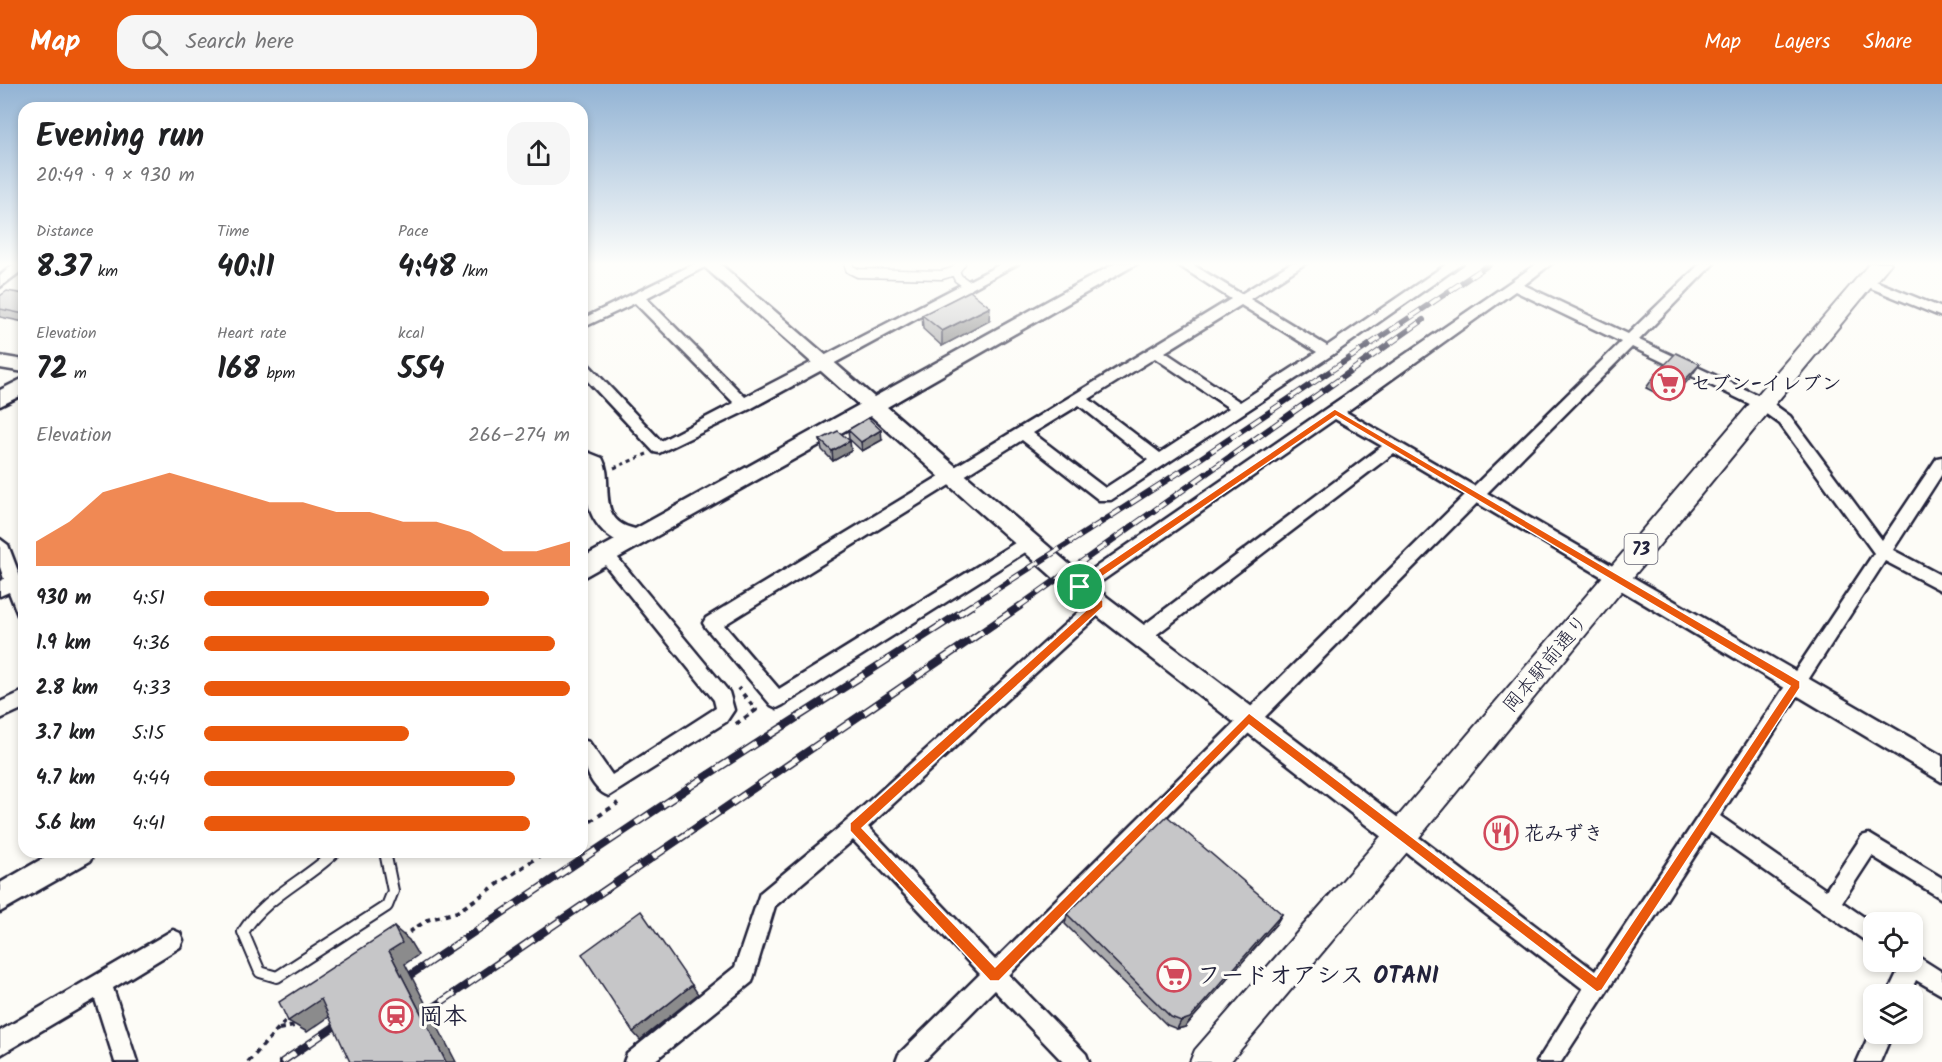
<!DOCTYPE html>
<html lang="en">
<head>
<meta charset="utf-8">
<style>
	:root { --surface:#fff; --page:#f6f6f6; --text:#202124; --muted:#757577; --accent:#ea580c }
	body { margin:0; font-family:Kalam,"Klee One",sans-serif; background:var(--page); color:var(--text); height:100vh; display:flex; flex-direction:column; font-size:22px; white-space:nowrap }
	* { box-sizing:border-box; margin:0 }
	p { font-size:20px; color:var(--muted) }
	.icon { flex:none; width:33px; height:33px; fill:none; stroke:currentColor; stroke-width:2; stroke-linecap:round; stroke-linejoin:round }
	.map { position:relative; flex:1; overflow:hidden }
	.drawer { position:absolute; left:18px; top:18px; width:570px; height:756px; display:flex; flex-direction:column; background:var(--surface); border-radius:18px; box-shadow:0 3px 9px #0003 }
	.drawer>* { flex:none }
	.buttons { position:absolute; left:1863px; top:828px; display:grid; gap:12px }
	.buttons a { display:grid; place-items:center; width:60px; height:60px; border-radius:12px; background:var(--surface); box-shadow:0 3px 9px #0003; font-size:30px }
	.pin { position:absolute; display:grid; place-items:center; width:51px; height:51px; color:#fff; margin:-26px; border:3px solid #fff; border-radius:50%; box-shadow:0 2px 6px #0007 }
	.round { display:grid; place-items:center; flex:none; width:63px; height:63px; border-radius:18px; background:var(--page) }
	.overview { display:flex; align-items:center; justify-content:space-between; height:102px; padding:0 18px }
	h1 { font-size:33px; font-weight:600; line-height:45px }
	.metrics { display:grid; grid-template-columns:repeat(3,1fr); gap:9px; height:102px; padding:6px 18px }
	.metrics div { display:grid; align-content:center }
	.metrics b { font-size:30px; font-weight:600 }
	.metrics small { font-size:16px; font-weight:400 }
	.metrics p { font-size:16px }
	.chart { height:168px; padding:12px 18px }
	.chart p { display:flex; justify-content:space-between }
	.chart svg { width:100%; height:108px; margin-top:6px; fill:var(--accent); opacity:.7 }
	ul { padding:0 18px; list-style:none; font-size:20px }
	li { display:grid; grid-template-columns:96px 72px 1fr; align-items:center; height:45px }
	li i { height:15px; border-radius:8px; background:var(--accent) }
	header { display:flex; align-items:center; gap:36px; box-sizing:border-box; height:84px; padding:0 30px; background:var(--accent); color:#fff }
	header strong { font-size:28px }
	nav { display:flex; gap:33px; margin-inline-start:auto; font-size:21px }
	.search { width:420px; height:54px; background:var(--page); display:flex; align-items:center; gap:15px; box-sizing:border-box; padding:0 21px; border-radius:18px; color:var(--muted); font-size:22px }
	.map>svg:first-child { display:block }
	.lines { fill:none; stroke-linecap:round; stroke-linejoin:round }
	.lane-far1-casing { stroke:#22223b; stroke-width:11 }
	.lane-casing { stroke:#22223b; stroke-width:14 }
	.street-casing { stroke:#22223b; stroke-width:5 }
	.secondary-casing { stroke:#22223b; stroke-width:5 }
	.primary-casing { stroke:#22223b; stroke-width:4 }
	.path-far1 { stroke:#22223b; stroke-width:3; stroke-dasharray:4 4; stroke-linecap:butt }
	.path { stroke:#22223b; stroke-width:4; stroke-dasharray:5 5; stroke-linecap:butt }
	.lane-far1 { stroke:#fdfcf7; stroke-width:8 }
	.lane { stroke:#fdfcf7; stroke-width:10 }
	.street { fill:#fdfcf7; fill-rule:evenodd }
	.secondary { fill:#fdfcf7; fill-rule:evenodd }
	.primary { fill:#fdfcf7; fill-rule:evenodd }
	.rail-far1-casing { stroke:#22223b; stroke-width:6 }
	.rail-casing { stroke:#22223b; stroke-width:8 }
	.rail-far1 { stroke:#fdfcf7; stroke-width:4; stroke-dasharray:12; stroke-linecap:butt }
	.rail { stroke:#fdfcf7; stroke-width:5; stroke-dasharray:16; stroke-linecap:butt }
	.wall { fill:#aaaaac; stroke:#22223b; stroke-width:1.5 }
	.shaded-wall { fill:#8b8b8c; stroke:#22223b; stroke-width:1.5 }
	.building { fill:#c6c6c8; stroke:#22223b; stroke-width:1.5 }
	.route { fill:#ea580c; stroke:#fff; stroke-width:1.5; fill-rule:evenodd }
	.labels { text-anchor:middle; stroke-width:6; stroke-linejoin:round; paint-order:stroke }
	.shield { fill:#fdfcf7; stroke:#646373; stroke-width:1.5 }
	.shield-label { font-size:18px; font-weight:bold; fill:#22223b }
	.poi-label { font-size:20px; font-weight:bold; fill:#22223b; stroke:#fdfcf7; text-anchor:start }
	.street-label { font-size:20px; fill:#22223b; stroke:#fdfcf7 }
	.near-poi-label { font-size:24px; font-weight:bold; fill:#22223b; stroke:#fdfcf7; text-anchor:start }
</style>
</head>
<body>
<header>
<strong>Map</strong>
<div class="search"><svg class="icon" aria-label="search" viewBox="0 0 24 24"><circle cx="10" cy="10" r="6"/><path d="M15 15l6 6"/></svg>Search here</div>
<nav><a>Map</a><a>Layers</a><a>Share</a></nav>
</header>
<div class="map">
<svg width="1942" height="978" viewBox="0 0 1942 978">
	<rect width="100%" height="100%" fill="#fdfcf7"/>
	<filter id="ink" filterUnits="userSpaceOnUse"><feTurbulence type="fractalNoise" baseFrequency=".0167" numOctaves="2"/><feDisplacementMap in="SourceGraphic" scale="12" xChannelSelector="R" yChannelSelector="G"/><feConvolveMatrix kernelMatrix="1 2 1 2 8 2 1 2 1" color-interpolation-filters="sRGB"/></filter>
	<g filter="url(#ink)">
		<g class="lines">
			<!-- lane-far1 casing -->
			<g class="lane-far1-casing">
				<g id="lane-far1">
					<path d="M848 179 850 185 858 189 942 191 955 187 961 179"/>
					<path d="M955 187 958 194 969 202"/>
				</g>
			</g>
			<!-- lane casing -->
			<g class="lane-casing">
				<path id="lane" d="M335 768C305 797 266 812 243 848L260 888 277 893 387 822 393 807 385 768"/>
			</g>
			<!-- street casing -->
			<g class="street-casing">
				<g id="street">
					<path d="M15 179H24V185L0 203V192Z"/>
					<path d="M696 179H712L646 214 745 313 1003 179H1019L750 325 659 369 654 368 582 291V277L587 279 661 357 734 319 635 219 582 244V235Z"/>
					<path d="M1175 179H1190L1241 210 1291 179H1306L1250 215 1327 262 1448 179H1463L1332 271 1111 416H1099L1022 356 724 541 779 605 1023 454H1035L1037 458 1035 462 783 621 777 624 771 621 706 544 703 539 706 534 1231 215ZM1241 221 1317 268 1240 318 1165 268ZM1155 274 1229 324 1160 369 1089 315ZM1079 321 1148 376 1105 404 1033 349Z"/>
					<path d="M1538 179H1552L1524 201 1628 250 1701 179H1714L1639 256 1768 316 1790 332 1882 456 1937 374 1942 373V390L1893 466 1942 492V507L1885 477 1720 732 1826 806 1862 752 1869 750 1942 794V815L1872 772 1842 818 1874 840V863L1710 748 1561 978H1537L1583 905 1394 759 1391 752 1394 745 1401 743 1408 745 1595 887 1874 469 1780 340 1758 324 1632 263 1487 409 1623 488 1625 493 1623 498H1611L1477 419 1009 891 1086 970 1089 978H1063L994 906 923 978H896L899 970 980 890 853 756 775 822 752 898 653 978H624L627 970 735 883 760 809 847 737 1093 515H1105L1107 520 1105 525 868 743 995 876 1465 411 1394 369 1148 557 1142 559 1136 557 1133 552 1136 547 1382 362 1335 335 1086 508H1074L1072 503 1074 498ZM1515 207 1621 258 1474 402 1346 328Z"/>
					<path d="M1866 193 1942 224V233L1861 200 1860 197Z"/>
					<path d="M0 455 8 461 24 503V533L18 531 9 508 0 512V497L4 495 0 483Z"/>
					<path d="M607 466 613 468 729 608 734 626 726 638 609 712C588 704 582 676 582 656L589 658 612 691 716 624 714 616 601 476 599 472 601 468Z"/>
					<path d="M24 607V624L0 635V618Z"/>
					<path d="M173 846 180 849 183 856 180 863 113 904 137 978H115L95 915 0 971V947Z"/>
					<path d="M1912 869 1942 888V911L1916 896 1909 910H1887L1900 883 1898 878H1912Z"/>
					<path d="M1873 942 1874 950H1892L1880 978H1857Z"/>
				</g>
			</g>
			<!-- secondary casing -->
			<g class="secondary-casing">
				<g id="secondary">
					<path d="M700 179H719L874 313 1116 179H1138L887 323 1107 513 1410 743 1414 752 1410 761 1401 765 1392 761 1091 527 871 332 582 494V474L615 456C588 440 585 415 586 387L582 382V366L602 374C615 397 594 436 635 445L859 321Z"/>
					<path d="M0 272 24 276V288L0 284Z"/>
					<path d="M24 294V310L0 322V306Z"/>
					<path d="M1617 484 1942 672V698L1609 499 1606 493 1609 487Z"/>
					<path d="M54 768H94L90 777 0 828V799Z"/>
				</g>
			</g>
			<!-- primary casing -->
			<g class="primary-casing">
				<path id="primary" d="M1870 179H1891L1412 762 1230 978H1190L1195 966 1390 742Z"/>
			</g>
			<!-- path-far1 -->
			<g class="path-far1">
				<path d="M614 384 647 370"/>
				<path d="M582 437 586 462"/>
			</g>
			<!-- path -->
			<g class="path">
				<path d="M736 640 756 626 738 604"/>
				<path d="M582 743 618 719"/>
				<path d="M401 854 427 836 457 828 545 768"/>
				<path d="M279 945 299 941"/>
				<path d="M248 978 288 934"/>
			</g>
			<!-- lane-far1 -->
			<use href="#lane-far1" class="lane-far1"/>
			<!-- lane -->
			<use href="#lane" class="lane"/>
			<!-- street -->
			<use href="#street" class="street"/>
			<!-- secondary -->
			<use href="#secondary" class="secondary"/>
			<!-- primary -->
			<use href="#primary" class="primary"/>
			<!-- rail-far1 casing -->
			<g class="rail-far1-casing">
				<g id="rail-far1">
					<path d="M969 523 1189 382 1491 179"/>
					<path d="M1018 523 1423 236"/>
				</g>
			</g>
			<!-- rail casing -->
			<g class="rail-casing">
				<g id="rail">
					<path d="M397 900 703 694 971 522"/>
					<path d="M415 936 1020 522"/>
					<path d="M282 978 347 934"/>
				</g>
			</g>
			<!-- rail-far1 -->
			<use href="#rail-far1" class="rail-far1"/>
			<!-- rail -->
			<use href="#rail" class="rail"/>
		</g>
		<!-- wall -->
		<g class="wall">
			<path d="M24 210V238L0 233V212Z"/>
			<path d="M922 231 989 237 942 262 923 245Z"/>
			<path d="M1656 290 1690 294 1670 316 1646 304Z"/>
			<path d="M848 346 882 356 862 367 849 355Z"/>
			<path d="M820 356 850 357 851 367 833 377 822 366Z"/>
			<path d="M1067 830H1282L1276 840 1185 943 1177 945 1167 941 1065 840Z"/>
		</g>
		<!-- shaded-wall -->
		<g class="shaded-wall">
			<path d="M990 223 989 237 942 262V247Z"/>
			<path d="M1700 280 1690 294 1670 316 1680 301Z"/>
			<path d="M881 346 882 356 862 367 861 358Z"/>
			<path d="M850 357 851 367 833 377 832 367Z"/>
			<path d="M1282 830 1276 840 1185 943 1177 945 1181 937Z"/>
			<path d="M394 843 409 856 418 871 405 880 456 978H446L389 867Z"/>
			<path d="M692 901 698 910 640 956 633 948Z"/>
			<path d="M321 915 339 926 307 948 288 937Z"/>
		</g>
		<!-- building -->
		<g class="building">
			<path d="M7 207 24 210V230L0 225V212Z"/>
			<path d="M970 207 990 223 942 247 922 231Z"/>
			<path d="M1676 269 1700 280 1680 301 1656 290Z"/>
			<path d="M868 334 881 346 861 358 848 346Z"/>
			<path d="M838 347 850 357 832 367 820 356Z"/>
			<path d="M1167 732 1282 830 1190 934 1181 937 1171 933 1067 830Z"/>
			<path d="M641 827 692 901 633 948 582 870Z"/>
			<path d="M394 843 402 859 389 867 446 978H350L321 915 288 937 279 918Z"/>
		</g>
	</g>
	<!-- sky -->
	<linearGradient id="sky" x2="0" y2="1"><stop stop-color="#92b3d4"/><stop offset="0.57" stop-color="#fefefb"/><stop offset="1" stop-color="#fefefb" stop-opacity="0"/></linearGradient>
	<rect width="1942" height="316" fill="url(#sky)"/>
	<!-- route -->
	<path class="route" d="M1335 325 1800 597V604L1602 906 1597 908 1249 641 999 897H990L850 747V739L1093 520 1077 506V500ZM1336 332 1790 602 1596 893 1249 629 995 883 862 744 1103 523V517L1087 503Z"/>
	<!-- icons -->
	<defs>
		<g id="supermarket-ring" transform="scale(1.725)"><circle r="9.5" fill="#fdfcf7" stroke="#d1495b" stroke-width="1.5"/><path d="M-6-5.5h2.5l.6 2H6L4.5 2H-2.5L-4.4-4H-6ZM-1.5 3.2a1.3 1.3 0 1 0 .1 0ZM3 3.2a1.3 1.3 0 1 0 .1 0Z" fill="#d1495b"/></g>
		<g id="restaurant-ring" transform="scale(1.725)"><circle r="9.5" fill="#fdfcf7" stroke="#d1495b" stroke-width="1.5"/><path d="M-5-6h1v4h1v-4h1v4h1v-4h1v5L-1.5 .5V6h-2V.5L-5-1ZM5-6V6H3V1.5H1.5Q1.5-4 5-6Z" fill="#d1495b"/></g>
		<g id="station-ring" transform="scale(1.725)"><circle r="9.5" fill="#fdfcf7" stroke="#d1495b" stroke-width="1.5"/><path d="M-3-6H3Q5-6 5-4V2Q5 4 3 4L4.5 6H3L1.5 4h-3L-3 6H-4.5L-3 4Q-5 4-5 2V-4Q-5-6-3-6ZM-3.5-4v3h7v-3ZM-3.5 1v1.5H-2V1ZM2 1v1.5H3.5V1Z" fill="#d1495b"/></g>
	</defs>
	<g fill-rule="evenodd">
		<use href="#supermarket-ring" x="1668" y="299"/>
		<use href="#restaurant-ring" x="1501" y="749"/>
		<use href="#supermarket-ring" x="1174" y="891"/>
		<use href="#station-ring" x="396" y="932"/>
	</g>
	<g class="labels">
		<!-- shield labels -->
		<rect class="shield" x="1624.5" y="450" width="33" height="30" rx="4.5"/>
		<g class="shield-label">
			<text x="1641" y="471">73</text>
		</g>
		<!-- poi labels -->
		<g class="poi-label">
			<text x="1691" y="306">セブン-イレブン</text>
			<text x="1524" y="756">花みずき</text>
		</g>
		<!-- street labels -->
		<g class="street-label">
			<text transform="translate(1545 579) rotate(-50)" y="7">岡本駅前通り</text>
		</g>
		<!-- near-poi labels -->
		<g class="near-poi-label">
			<text x="1197" y="899">フードオアシス OTANI</text>
			<text x="419" y="940">岡本</text>
		</g>
	</g>
</svg>
<div class="buttons">
<a><svg class="icon" aria-label="locate" viewBox="0 0 24 24"><circle cx="12" cy="12" r="6"/><path d="M12 2v4M12 18v4M2 12h4M18 12h4"/></svg></a>
<a><svg class="icon" aria-label="layers" viewBox="0 0 24 24"><path d="M12 4l9 5-9 5-9-5zM3 14l9 5 9-5"/></svg></a>
</div>
<div class="pin" style="left:1080px;top:503px;background:#1e9e55"><svg class="icon" aria-label="arrive" viewBox="0 0 24 24"><path d="M6 21V4h12l-3 4 3 4H6"/></svg></div>
<section class="drawer">
<div class="overview"><div><h1>Evening run</h1><p>20:49 · 9 × 930 m</p></div><a class="round"><svg class="icon" aria-label="share" viewBox="0 0 24 24"><path d="M12 15V3M7 8l5-5 5 5M5 13v7h14v-7"/></svg></a></div>
<div class="metrics">
<div><p>Distance</p><b>8.37<small> km</small></b></div>
<div><p>Time</p><b>40:11</b></div>
<div><p>Pace</p><b>4:48<small> /km</small></b></div>
</div>
<div class="metrics">
<div><p>Elevation</p><b>72<small> m</small></b></div>
<div><p>Heart rate</p><b>168<small> bpm</small></b></div>
<div><p>kcal</p><b>554</b></div>
</div>
<div class="chart"><p><span>Elevation</span>266–274 m</p>
<svg viewBox="0 0 160 44" preserveAspectRatio="none"><path d="M0 44V34L10 26L20 14L30 10L40 6L50 10L60 14L70 18L80 18L90 22L100 22L110 26L120 26L130 30L140 38L150 38L160 34V44z"/></svg>
</div>
<ul>
<li><b>930 m</b>4:51<i style="width:78%"></i></li>
<li><b>1.9 km</b>4:36<i style="width:96%"></i></li>
<li><b>2.8 km</b>4:33<i style="width:100%"></i></li>
<li><b>3.7 km</b>5:15<i style="width:56%"></i></li>
<li><b>4.7 km</b>4:44<i style="width:85%"></i></li>
<li><b>5.6 km</b>4:41<i style="width:89%"></i></li>
</ul>
</section>
</div>
</body>
</html>
